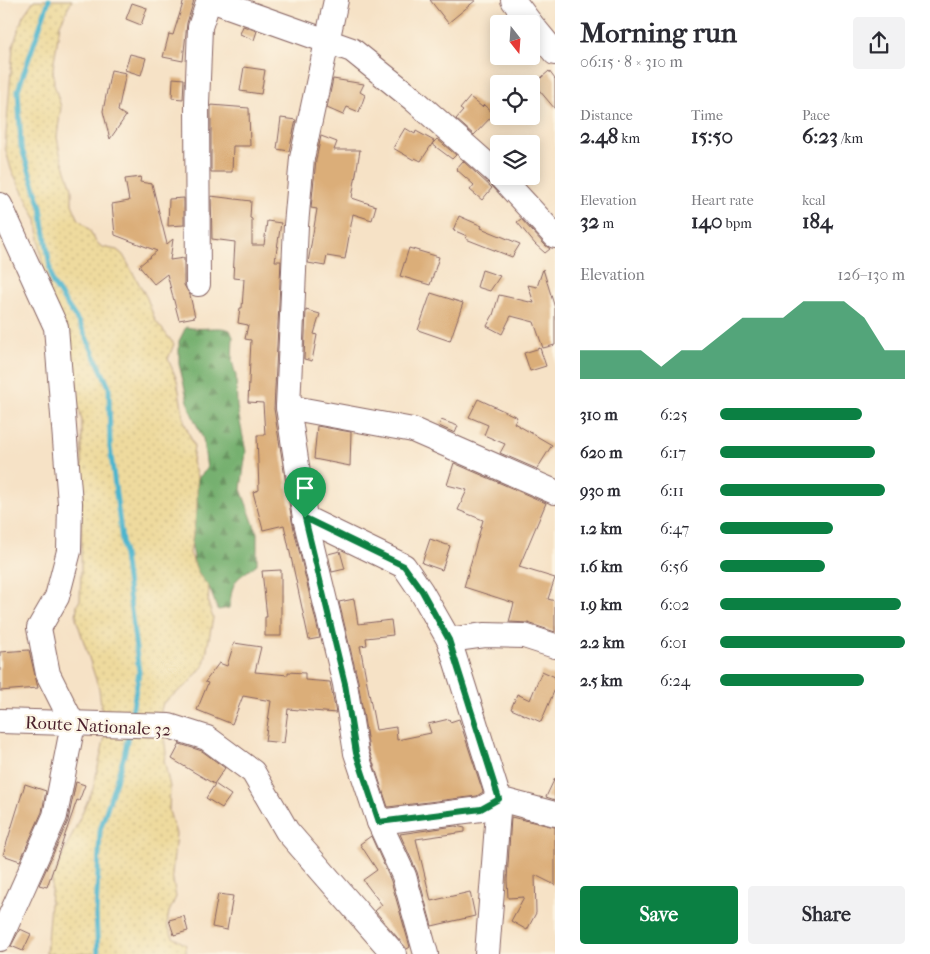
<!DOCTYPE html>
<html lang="en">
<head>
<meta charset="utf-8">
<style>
	:root { --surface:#fff; --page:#f2f2f3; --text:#2b2b33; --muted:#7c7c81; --accent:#0b8043 }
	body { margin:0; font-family:"IM FELL French Canon",serif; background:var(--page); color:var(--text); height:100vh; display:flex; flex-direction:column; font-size:19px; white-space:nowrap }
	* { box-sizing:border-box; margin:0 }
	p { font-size:16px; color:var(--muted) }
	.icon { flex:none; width:28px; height:28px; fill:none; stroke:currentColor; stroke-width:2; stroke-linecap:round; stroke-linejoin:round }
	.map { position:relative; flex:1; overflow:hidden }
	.side { display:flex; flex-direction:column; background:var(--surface); width:375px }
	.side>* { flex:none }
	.needle { width:32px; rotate:163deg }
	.controls { position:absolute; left:490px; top:15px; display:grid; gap:10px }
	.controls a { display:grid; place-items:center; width:50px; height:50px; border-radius:5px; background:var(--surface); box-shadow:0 2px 12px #0003; font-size:25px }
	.pin { position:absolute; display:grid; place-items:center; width:42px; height:42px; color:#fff; margin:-51px -21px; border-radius:50% 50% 50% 0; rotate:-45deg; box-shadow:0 0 5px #0007 }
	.pin .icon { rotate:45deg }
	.round { display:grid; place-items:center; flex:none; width:52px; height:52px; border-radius:5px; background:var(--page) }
	.overview { display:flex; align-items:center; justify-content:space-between; height:85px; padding:0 25px }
	h1 { font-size:28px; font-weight:700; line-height:38px }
	.figures { display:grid; grid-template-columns:repeat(3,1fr); gap:8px; height:85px; padding:5px 25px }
	.figures div { display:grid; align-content:center }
	.figures b { font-size:21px; font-weight:700 }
	.figures small { font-size:14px; font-weight:400 }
	.figures p { font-size:14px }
	.chart { height:140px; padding:10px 25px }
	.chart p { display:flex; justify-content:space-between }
	.chart svg { width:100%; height:90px; margin-top:5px; fill:var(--accent); opacity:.7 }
	.button { display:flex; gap:10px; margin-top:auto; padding:10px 25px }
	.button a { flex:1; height:58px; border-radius:5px; background:var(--accent); color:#fff; font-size:20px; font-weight:700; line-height:58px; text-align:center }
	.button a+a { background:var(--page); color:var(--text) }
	ul { padding:0 25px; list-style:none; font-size:16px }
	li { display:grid; grid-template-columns:80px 60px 1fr; align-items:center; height:38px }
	li i { height:12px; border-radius:6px; background:var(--accent) }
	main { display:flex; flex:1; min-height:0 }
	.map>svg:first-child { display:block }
	.forest { fill:url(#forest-firs); stroke:#60684d }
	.sand { fill:url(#sand-dots); stroke:#9c7c64 }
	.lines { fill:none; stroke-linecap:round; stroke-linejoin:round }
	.stream { stroke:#4eb5cd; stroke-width:5 }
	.building { fill:#dbae79 }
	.minor-casing { stroke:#866361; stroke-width:26 }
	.minor { stroke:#fff; stroke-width:24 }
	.route-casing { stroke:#fff; stroke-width:10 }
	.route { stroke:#0b8043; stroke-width:6 }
	.labels { text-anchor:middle; stroke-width:4.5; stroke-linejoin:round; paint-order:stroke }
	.street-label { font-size:18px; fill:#4a1f2b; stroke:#fcf5e5 }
</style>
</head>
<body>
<main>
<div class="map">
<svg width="555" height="954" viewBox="0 0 555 954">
	<defs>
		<pattern id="forest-firs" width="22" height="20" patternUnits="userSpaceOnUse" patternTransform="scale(1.25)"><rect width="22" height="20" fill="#76b06f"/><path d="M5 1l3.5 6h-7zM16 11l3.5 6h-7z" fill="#638f5b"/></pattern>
		<pattern id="sand-dots" width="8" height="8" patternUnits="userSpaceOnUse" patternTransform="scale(1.25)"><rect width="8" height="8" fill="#eeda9e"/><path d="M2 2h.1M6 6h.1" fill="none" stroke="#cebb88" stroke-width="1.8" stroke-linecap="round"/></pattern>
	</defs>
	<rect width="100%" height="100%" fill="#fcf5e5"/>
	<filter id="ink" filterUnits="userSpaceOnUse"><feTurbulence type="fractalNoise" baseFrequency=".02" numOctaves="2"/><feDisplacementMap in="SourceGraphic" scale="10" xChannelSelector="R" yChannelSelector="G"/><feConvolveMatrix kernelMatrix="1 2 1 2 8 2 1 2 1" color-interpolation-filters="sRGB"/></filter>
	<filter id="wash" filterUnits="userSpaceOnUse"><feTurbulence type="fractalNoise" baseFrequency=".0096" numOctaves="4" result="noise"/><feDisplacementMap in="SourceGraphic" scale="20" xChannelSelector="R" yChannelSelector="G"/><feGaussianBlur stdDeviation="1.12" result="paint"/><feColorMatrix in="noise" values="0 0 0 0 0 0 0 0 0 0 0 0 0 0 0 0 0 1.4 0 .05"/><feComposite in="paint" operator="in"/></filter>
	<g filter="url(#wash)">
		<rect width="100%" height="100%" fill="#f6e2c6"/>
		<!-- forest -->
		<path class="forest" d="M186 327C202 331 219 325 230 330L233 337 232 361 236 376 237 407 246 452 241 489 257 533V564C234 582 234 576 229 608L218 610 209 587 195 572 192 564 194 557 191 542 178 532 196 480 207 469 203 439 190 410 179 364V341Z"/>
		<!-- sand -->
		<path class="sand" d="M34 0H72L60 24 53 68 54 84 61 107 57 137 60 153 72 188V204L78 218 89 229 96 242 102 247 117 250 123 255 147 298 155 320 174 344 168 359 177 380 185 424 194 446 192 462 197 476V508L190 553 199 575 209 587 208 603 213 618 204 665 189 683 163 703 161 710 166 753 164 760 170 787 169 811 176 834 172 874 176 897 169 912 167 924 173 937 186 945V954H46L52 879 93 789 105 736 99 689 76 618 77 605 80 600 81 570 82 421 43 274 37 220 11 169 5 147 13 46 23 16Z"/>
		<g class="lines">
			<!-- stream -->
			<g class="stream">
				<path d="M49 0 18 90 21 146 41 207 52 282 81 326 109 387 110 447 139 672 131 718"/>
				<path d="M98 954 96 914 100 830 124 756 129 731"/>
			</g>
		</g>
		<g id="blocks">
			<!-- building -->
			<g class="building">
				<path d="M184 0H194L187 23 183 61 163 57 169 34 173 35Z"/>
				<path d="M430 0H476L448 23Z"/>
				<path d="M132 3 147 8 141 25 126 19Z"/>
				<path d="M243 26 257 31 254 40 240 34Z"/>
				<path d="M130 54 146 58 141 75 125 70Z"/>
				<path d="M244 67 265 70 261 94 240 91Z"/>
				<path d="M111 70 126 73 118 111 126 116 110 139 103 111Z"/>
				<path d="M549 71 555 79V109L534 84Z"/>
				<path d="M173 78 184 79 183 99 172 98Z"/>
				<path d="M333 79 364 84 360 92 365 95 359 112 347 107 343 115 327 108Z"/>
				<path d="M470 97 482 107 484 105 494 114 474 135 456 119 463 111 460 109Z"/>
				<path d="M211 105 249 108 250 146H233L232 172H211Z"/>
				<path d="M281 118 296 120 289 151 277 149Z"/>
				<path d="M405 128 415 134 416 131 434 141 421 161 415 158 414 160 393 148Z"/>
				<path d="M321 136 337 142 334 150H360L352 198 376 206 372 220 353 214 345 259 327 256 325 266 308 263 317 209 311 208 316 160Z"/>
				<path d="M437 139 456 155 452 159 432 144Z"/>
				<path d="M463 161 492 188 482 200 470 190 474 185 456 169Z"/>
				<path d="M141 177 140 182 152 184 167 244 173 239 170 260 184 258V285L190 295 195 317 179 320 167 274 154 284 139 266 157 251 115 235 112 204 129 201 125 179Z"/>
				<path d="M211 196 251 201 250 218 252 219V245H264L267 221 281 223 275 261H281L274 409 292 521 320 638 309 640 284 525 263 530 253 492 259 490 257 435H265L263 403 248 402 251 340 245 339 248 325 238 323 240 308H242L244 279 233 278 235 242 212 239Z"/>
				<path d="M184 198V225L168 226 169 199Z"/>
				<path d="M459 216 482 226 481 228 520 244 512 257 466 239 467 236 453 230Z"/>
				<path d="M521 219 545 245 550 249 545 253 535 244 517 222Z"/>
				<path d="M409 248 439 257 430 285 400 276Z"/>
				<path d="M543 269 555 308V345L543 348 534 322 511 316 502 334 487 326 493 315 499 295 534 303 528 285 537 287Z"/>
				<path d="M482 270 500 276 490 291 477 287Z"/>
				<path d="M431 293 463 303 450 341 418 330Z"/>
				<path d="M306 310 320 314 314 334 317 335 312 361 304 359Z"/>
				<path d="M540 348 546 366 530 371 524 353Z"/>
				<path d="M478 399 517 417 514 423 552 445 537 469 500 453 505 444 484 435 488 425 469 417Z"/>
				<path d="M441 420 458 426 455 433 439 426Z"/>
				<path d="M317 426 351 432 350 466 314 459Z"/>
				<path d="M454 463 546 503 519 567 555 578 548 599 555 601V632L528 623 509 622 514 603 464 587 483 520 458 510 467 490 447 485Z"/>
				<path d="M430 539 450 546 442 570 422 563Z"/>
				<path d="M340 551 345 569 332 572 328 554Z"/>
				<path d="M281 570V636H265V617H267L262 571Z"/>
				<path d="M354 599 358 624 391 620 393 635 366 638 367 645 360 646 376 730 396 727 397 740 431 733 428 724 449 719 450 722 459 719 483 792 477 796 388 807 369 750 358 681 339 602Z"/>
				<path d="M234 643 261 647 255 672 288 675V672L305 673V680L330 682 336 713 288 709 284 743 265 741 271 701 243 696 232 724 197 710 208 683 205 682 219 663 227 666Z"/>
				<path d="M29 650 38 688 0 691V652Z"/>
				<path d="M542 671 555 677V689L541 722 511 709 517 694 530 700Z"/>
				<path d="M180 744 202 751 225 768 214 784 172 759Z"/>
				<path d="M555 778V800L546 797Z"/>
				<path d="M76 782 85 785 79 801 77 800 47 887 39 885 68 821Z"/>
				<path d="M25 784 46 791 42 812 20 861 3 855Z"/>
				<path d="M215 784 231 795 222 808 206 798Z"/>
				<path d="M511 817 555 827V885L535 875 536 913 527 930 511 921 524 897 508 898 507 880Z"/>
				<path d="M455 826 465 828V832L416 839 431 901 470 892 475 916 432 926 417 872 400 834Z"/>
				<path d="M371 836 391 881 410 947 407 949 375 911 382 905 363 880 377 870 360 844Z"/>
				<path d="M218 894 233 896 227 930 212 927Z"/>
				<path d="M184 916 188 931 174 935 169 920Z"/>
				<path d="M20 929 31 934 23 951 11 946Z"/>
			</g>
		</g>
	</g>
	<g filter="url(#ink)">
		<use href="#blocks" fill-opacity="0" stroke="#866361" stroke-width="1"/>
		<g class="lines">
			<!-- minor casing -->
			<g class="minor-casing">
				<g id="minor">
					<path d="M211 0 352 50 413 99 499 175"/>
					<path d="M336 0 302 158 296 225 288 407 305 518 345 684 356 753 379 822 404 876 426 954"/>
					<path d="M513 0 531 24"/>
					<path d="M531 24 555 53"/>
					<path d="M500 176 555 236"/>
					<path d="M0 205 56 327 70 503 69 551 57 597 39 628 48 674 73 724 55 816 0 939"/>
					<path d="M198 284 197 104 200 27 209 0"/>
					<path d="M288 407 413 430 555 492"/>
					<path d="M305 518 404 566 421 591 449 640 499 799 487 954"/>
					<path d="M449 640 485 635 524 636 555 646"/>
					<path d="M0 721 169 726 207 738 253 772 287 831 394 954"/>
					<path d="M379 822 481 809 499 799 555 814"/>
				</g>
			</g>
			<!-- minor -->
			<use href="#minor" class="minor"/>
		</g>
	</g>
	<g class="lines" filter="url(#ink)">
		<!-- route casing -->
		<g class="route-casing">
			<path id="route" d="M305 518 404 566 422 591 449 640 499 799 481 809 379 822 356 753 345 684Z"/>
		</g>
		<!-- route -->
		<use href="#route" class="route"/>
	</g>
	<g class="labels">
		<!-- street labels -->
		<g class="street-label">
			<text transform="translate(98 726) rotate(3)" y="6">Route Nationale 32</text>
		</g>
	</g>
</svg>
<div class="controls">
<a><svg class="needle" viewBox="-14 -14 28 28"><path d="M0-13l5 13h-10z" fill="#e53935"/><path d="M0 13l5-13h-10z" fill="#7c7c81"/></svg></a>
<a><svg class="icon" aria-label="locate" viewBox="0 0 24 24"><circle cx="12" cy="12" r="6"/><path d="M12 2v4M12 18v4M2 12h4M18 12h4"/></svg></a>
<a><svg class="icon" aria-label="layers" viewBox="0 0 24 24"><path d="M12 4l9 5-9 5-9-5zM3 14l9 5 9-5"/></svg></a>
</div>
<div class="pin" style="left:305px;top:518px;background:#1e9e55"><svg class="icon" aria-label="arrive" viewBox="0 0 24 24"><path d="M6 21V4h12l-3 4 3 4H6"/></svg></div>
</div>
<section class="side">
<div class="overview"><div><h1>Morning run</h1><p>06:15 · 8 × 310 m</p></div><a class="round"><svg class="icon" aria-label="share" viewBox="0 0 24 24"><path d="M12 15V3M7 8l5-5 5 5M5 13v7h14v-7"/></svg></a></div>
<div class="figures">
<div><p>Distance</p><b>2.48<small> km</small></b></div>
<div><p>Time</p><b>15:50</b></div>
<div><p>Pace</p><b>6:23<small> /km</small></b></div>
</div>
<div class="figures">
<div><p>Elevation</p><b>32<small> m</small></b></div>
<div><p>Heart rate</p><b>140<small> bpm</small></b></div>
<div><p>kcal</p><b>184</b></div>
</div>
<div class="chart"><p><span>Elevation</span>126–130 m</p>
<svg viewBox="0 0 160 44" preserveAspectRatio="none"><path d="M0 44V30L10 30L20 30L30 30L40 38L50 30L60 30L70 22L80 14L90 14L100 14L110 6L120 6L130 6L140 14L150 30L160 30V44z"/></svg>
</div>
<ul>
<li><b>310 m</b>6:25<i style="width:77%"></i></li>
<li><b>620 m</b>6:17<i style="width:84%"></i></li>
<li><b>930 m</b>6:11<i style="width:89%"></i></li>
<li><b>1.2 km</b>6:47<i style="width:61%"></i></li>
<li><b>1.6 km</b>6:56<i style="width:57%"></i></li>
<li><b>1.9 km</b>6:02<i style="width:98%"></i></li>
<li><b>2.2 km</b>6:01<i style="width:100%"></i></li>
<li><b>2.5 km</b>6:24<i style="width:78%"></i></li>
</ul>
<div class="button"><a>Save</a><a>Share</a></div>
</section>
</main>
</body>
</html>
